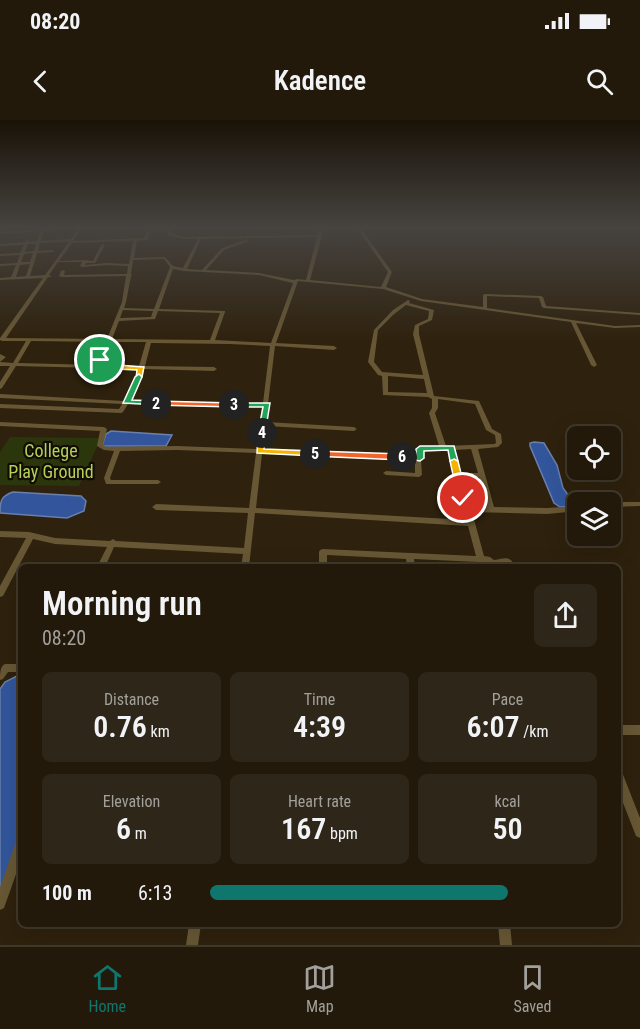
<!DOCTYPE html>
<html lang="en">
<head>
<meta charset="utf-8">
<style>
	:root { --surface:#22190a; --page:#2e2618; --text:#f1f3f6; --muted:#a2a09c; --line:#3f382b; --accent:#0f766e }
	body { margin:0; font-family:"Roboto Condensed",sans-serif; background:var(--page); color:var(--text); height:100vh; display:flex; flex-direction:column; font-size:22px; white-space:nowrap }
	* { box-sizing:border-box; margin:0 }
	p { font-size:20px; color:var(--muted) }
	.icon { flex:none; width:33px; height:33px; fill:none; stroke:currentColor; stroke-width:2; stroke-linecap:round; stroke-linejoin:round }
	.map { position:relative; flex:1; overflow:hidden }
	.panel { position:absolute; left:18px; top:444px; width:603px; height:363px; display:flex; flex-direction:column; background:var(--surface); border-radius:9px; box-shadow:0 6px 24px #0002,0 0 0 2px var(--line) }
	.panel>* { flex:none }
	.buttons { position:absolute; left:567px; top:306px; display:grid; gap:12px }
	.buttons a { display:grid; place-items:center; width:54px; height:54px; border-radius:9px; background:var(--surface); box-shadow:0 6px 24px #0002,0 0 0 2px var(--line); font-size:30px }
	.pin { position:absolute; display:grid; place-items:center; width:51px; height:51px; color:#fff; margin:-26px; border:3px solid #fff; border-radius:50%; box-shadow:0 2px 6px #0007 }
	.km { position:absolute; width:30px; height:30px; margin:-15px; border-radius:50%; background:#222; color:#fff; font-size:16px; line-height:30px; text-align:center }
	.round { display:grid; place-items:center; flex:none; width:63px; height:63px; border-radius:9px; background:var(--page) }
	.summary { display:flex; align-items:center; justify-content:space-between; height:102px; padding:0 24px }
	h1 { font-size:33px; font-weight:600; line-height:45px }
	.figures { display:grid; grid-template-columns:repeat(3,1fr); gap:9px; height:102px; padding:6px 24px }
	.figures div { display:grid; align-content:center; border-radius:9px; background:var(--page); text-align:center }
	.figures b { font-size:30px; font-weight:600 }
	.figures small { font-size:16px; font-weight:400 }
	.figures p { font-size:16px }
	ul { padding:0 24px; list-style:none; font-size:20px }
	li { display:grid; grid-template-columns:96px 72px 1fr; align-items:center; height:45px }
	li i { height:15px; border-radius:8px; background:var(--accent) }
	.status { display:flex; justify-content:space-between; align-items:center; height:42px; padding:0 30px; background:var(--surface); direction:ltr }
	.status svg { height:16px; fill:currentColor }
	header { display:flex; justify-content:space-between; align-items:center; height:78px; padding:0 24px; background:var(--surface); font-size:27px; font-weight:600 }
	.menu { display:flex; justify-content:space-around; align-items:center; height:84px; border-top:2px solid var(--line); background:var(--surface); font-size:16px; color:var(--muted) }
	.menu a { display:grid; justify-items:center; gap:3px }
	.menu .selected { color:var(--accent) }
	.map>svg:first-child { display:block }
	.green { fill:#2c360c }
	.water { fill:#32559b; stroke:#697fac; stroke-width:1.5 }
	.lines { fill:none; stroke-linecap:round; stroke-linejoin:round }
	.minor { fill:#675734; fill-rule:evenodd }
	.split-1 { fill:#f5b400; stroke:#fff; stroke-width:1.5 }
	.split-2 { fill:#22a559; stroke:#fff; stroke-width:1.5 }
	.split-3 { fill:#f0652b; stroke:#fff; stroke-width:1.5 }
	.split-4 { fill:#22a559; stroke:#fff; stroke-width:1.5 }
	.split-5 { fill:#f5b400; stroke:#fff; stroke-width:1.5 }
	.split-6 { fill:#f0652b; stroke:#fff; stroke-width:1.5 }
	.split-7 { fill:#22a559; stroke:#fff; stroke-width:1.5 }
	.split-8 { fill:#f5b400; stroke:#fff; stroke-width:1.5 }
	.labels { text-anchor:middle; stroke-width:4.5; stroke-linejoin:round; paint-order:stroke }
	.park-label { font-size:18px; fill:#b4d157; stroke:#120c05 }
</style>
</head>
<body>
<div class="status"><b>08:20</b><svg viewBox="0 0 49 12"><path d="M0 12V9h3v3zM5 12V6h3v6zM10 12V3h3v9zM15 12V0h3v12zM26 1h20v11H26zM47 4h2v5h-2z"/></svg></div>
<header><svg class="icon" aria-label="back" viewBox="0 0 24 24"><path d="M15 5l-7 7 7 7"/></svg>Kadence<svg class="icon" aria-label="search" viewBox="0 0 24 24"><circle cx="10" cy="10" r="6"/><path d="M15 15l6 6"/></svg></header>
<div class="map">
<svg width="640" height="825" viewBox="0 0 640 825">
	<rect width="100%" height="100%" fill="#2e210d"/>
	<!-- green -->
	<path class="green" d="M10 317 101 318 79 366 0 365V332Z"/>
	<!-- water -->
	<g class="water">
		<path d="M111 311 172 315 166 326H102L106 314Z"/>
		<path d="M534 322 544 323 557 345 563 368 576 386 560 387 554 383 530 326V323Z"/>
		<path d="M13 372 81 376 86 381 84 391 67 398 0 393C0 381 1 376 13 372Z"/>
		<path d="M21 554V717L0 775V569L5 562Z"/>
	</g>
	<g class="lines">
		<!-- minor -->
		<g class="minor">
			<path d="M41 107H45L44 109 83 107 74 119 75 121 144 118 148 107H219L171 109V113L183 117 317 115 318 112 320 111 322 112V116L310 160 381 167 388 152 356 107H360L392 152 386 167 422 179 483 187V175L485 174 541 176 543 177 546 186 640 193V195L544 188 542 187 539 178 487 176V188L615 206 640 205V207L615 208 576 203 597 245 594 247 591 245 571 202 421 181 383 169 298 161 276 223 334 226 337 228 334 230 275 226 268 284 270 285 268 286 266 302 354 307 357 309 354 311 266 306 263 329 417 336 418 328 439 326 429 293 432 288V279L428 277 383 275 382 256 378 255 368 242 374 210 393 190 408 180 410 181 409 183 434 190 432 200 419 206V214L434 276 479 281 492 309 501 314 502 323 498 327 478 329 494 387 547 388 578 386V391L547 394 472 392 484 436 490 437 494 440C506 438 509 435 516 447H508L506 444 493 446 486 442 487 447H479L478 442 414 439 415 447H407L406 439 327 435V447H319V432L320 430 323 429 476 436 468 406 255 393 249 447H241L243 434 114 427 105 447H97L107 427 55 424 33 419 3 476 0 477V466L26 418 0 417V411L29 412 55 418 110 421 113 419 116 421 244 428 248 393 156 390 152 387 156 384 249 388 256 333 177 330 120 331 110 358 111 360H158L161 362 158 364H106L104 358 114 331 104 330 97 326 100 311 0 306V302L104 307 107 309 103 325 107 327 177 326 257 329 262 287 128 284 123 292 121 293 0 288V284L119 289 122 284 0 278V274L124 281 134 263 138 249 16 246 2 268 0 269V262L10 246H0V242L13 243 26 221H2L0 220V218L43 158 0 160V158L11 157 16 145 0 146V144L17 143 20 135 0 136V134L20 133 24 125 0 126V124L25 122 28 119 30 120 29 122 37 121 40 111 0 114V112L41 109ZM78 108 71 119 41 121 44 111ZM151 110H167L168 115 183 119H198L183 148 173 146 165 137 134 138 137 121 147 120ZM317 117 306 160 297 159 294 160 259 153 206 150 224 130 249 121 248 119 222 128 202 150 187 149 201 119ZM133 121 129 144 106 143 85 145 86 143H95L105 125 103 124 101 125 93 141 85 140 59 141 72 123ZM69 122 45 155 30 156 37 133 53 132 55 131 53 130 38 131 40 123ZM28 124H36L34 131 25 132ZM33 133 30 142H21L24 134ZM164 139 170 147 154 189 124 188 126 182 131 156 132 155 131 154 133 140ZM58 142H82L80 146 82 147 106 145 128 146 127 154 64 155 65 151 63 150 61 151 59 156 61 157 126 156 122 182 107 219 6 218 48 157H51V156L49 155ZM30 144 26 156 16 157 20 145ZM173 149 184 151 259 155 293 163 271 223 215 220 225 192V191L159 189ZM406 185 429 191 428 199 415 205 413 214 423 255 382 252 374 242 378 210 393 195ZM123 190 153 191 151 197 120 198ZM158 191 220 193 210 220 112 219 119 201 155 199ZM31 221 105 222 96 237V245L18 243ZM110 222H146L139 246 102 245V237ZM151 223 229 224 270 226 263 283 130 281 140 263 144 249 214 251 217 249 214 247 145 246ZM388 256 424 259 427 273 388 272ZM438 279 475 284 486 310 495 315 496 323 494 324 446 326 435 293 438 288ZM471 329 478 353H461L455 330ZM448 330 454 354V355L455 357 467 400 256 388 262 334 415 340V353L386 351 383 353 386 355 419 357 422 355 421 340 423 338V331ZM462 357H479L487 387H470Z"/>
			<path d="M232 107 321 108 323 109 321 110Z"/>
			<path d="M0 234 6 237 0 242Z"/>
			<path d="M610 382H640V386L610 387Z"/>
			<path d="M5 544H21V552H8L3 559 0 560C0 554 0 546 5 544Z"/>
			<rect x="618" y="605" width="22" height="10"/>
			<path d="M618 651 622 652 640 698V718L636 716 618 670Z"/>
			<path d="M21 717V740L4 788 0 790V767L17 719Z"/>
			<path d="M189 804H201L198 825H186Z"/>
			<path d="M498 804H510L512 825H500Z"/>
		</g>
	</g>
	<!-- sky -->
	<linearGradient id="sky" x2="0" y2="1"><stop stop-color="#191207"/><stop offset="0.48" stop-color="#464340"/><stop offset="1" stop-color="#464340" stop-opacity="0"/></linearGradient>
	<rect width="640" height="223" fill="url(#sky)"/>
	<!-- split-1 -->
	<path class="split-1" d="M97 238H102L103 244 144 247 142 257 136 258 137 250 96 248Z"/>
	<!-- split-2 -->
	<path class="split-2" d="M139 254 142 257 132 280 156 281 159 285 123 283 135 257Z"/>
	<!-- split-3 -->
	<path class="split-3" d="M156 281 234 283 238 285 234 287 154 285Z"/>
	<!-- split-4 -->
	<path class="split-4" d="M231 283H270L265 314 258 313 263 287H234Z"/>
	<!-- split-5 -->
	<path class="split-5" d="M262 310 266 313 264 329 315 331 319 334 315 336 257 333 258 313Z"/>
	<!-- split-6 -->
	<path class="split-6" d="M315 331 402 334 406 337 402 340 312 336Z"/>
	<!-- split-7 -->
	<path class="split-7" d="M454 326 458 341 454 344 450 341 448 330 424 331V338L420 341 397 337 402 334 416 335V329L420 326Z"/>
	<!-- split-8 -->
	<path class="split-8" d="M454 339 458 341 467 378 463 381 458 378 450 341Z"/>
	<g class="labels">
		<!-- park labels -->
		<g class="park-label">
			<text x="51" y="337">College<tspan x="51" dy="21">Play Ground</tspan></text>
		</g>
	</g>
</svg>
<div class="buttons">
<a><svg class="icon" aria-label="locate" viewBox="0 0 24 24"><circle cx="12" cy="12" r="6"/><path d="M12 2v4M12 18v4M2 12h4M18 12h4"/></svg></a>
<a><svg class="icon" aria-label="layers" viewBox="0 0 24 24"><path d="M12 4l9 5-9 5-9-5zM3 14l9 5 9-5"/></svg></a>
</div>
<div class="pin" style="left:100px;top:240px;background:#1e9e55"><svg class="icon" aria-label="arrive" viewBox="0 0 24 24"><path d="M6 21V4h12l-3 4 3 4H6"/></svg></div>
<div class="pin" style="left:463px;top:378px;background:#d93025"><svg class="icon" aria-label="check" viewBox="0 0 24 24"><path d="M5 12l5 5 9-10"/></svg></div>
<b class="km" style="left:156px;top:284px">2</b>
<b class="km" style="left:234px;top:285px">3</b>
<b class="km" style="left:262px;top:313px">4</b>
<b class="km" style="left:315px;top:334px">5</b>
<b class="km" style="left:402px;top:337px">6</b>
<section class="panel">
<div class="summary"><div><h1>Morning run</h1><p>08:20</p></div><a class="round"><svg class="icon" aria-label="share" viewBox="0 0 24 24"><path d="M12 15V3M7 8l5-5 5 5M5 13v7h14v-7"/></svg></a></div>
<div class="figures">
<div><p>Distance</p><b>0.76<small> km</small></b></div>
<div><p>Time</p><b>4:39</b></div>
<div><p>Pace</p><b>6:07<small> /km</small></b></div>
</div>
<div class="figures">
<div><p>Elevation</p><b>6<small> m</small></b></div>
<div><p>Heart rate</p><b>167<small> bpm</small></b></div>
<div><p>kcal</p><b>50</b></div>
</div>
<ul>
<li><b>100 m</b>6:13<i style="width:77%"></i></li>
</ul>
</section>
</div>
<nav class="menu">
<a class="selected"><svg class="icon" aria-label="home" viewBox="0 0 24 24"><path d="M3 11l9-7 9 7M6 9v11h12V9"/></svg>Home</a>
<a><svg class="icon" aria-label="map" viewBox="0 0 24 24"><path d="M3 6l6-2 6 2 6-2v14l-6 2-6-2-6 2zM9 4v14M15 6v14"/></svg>Map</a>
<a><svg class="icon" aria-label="saved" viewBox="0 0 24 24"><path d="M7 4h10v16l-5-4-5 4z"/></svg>Saved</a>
</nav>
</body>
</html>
